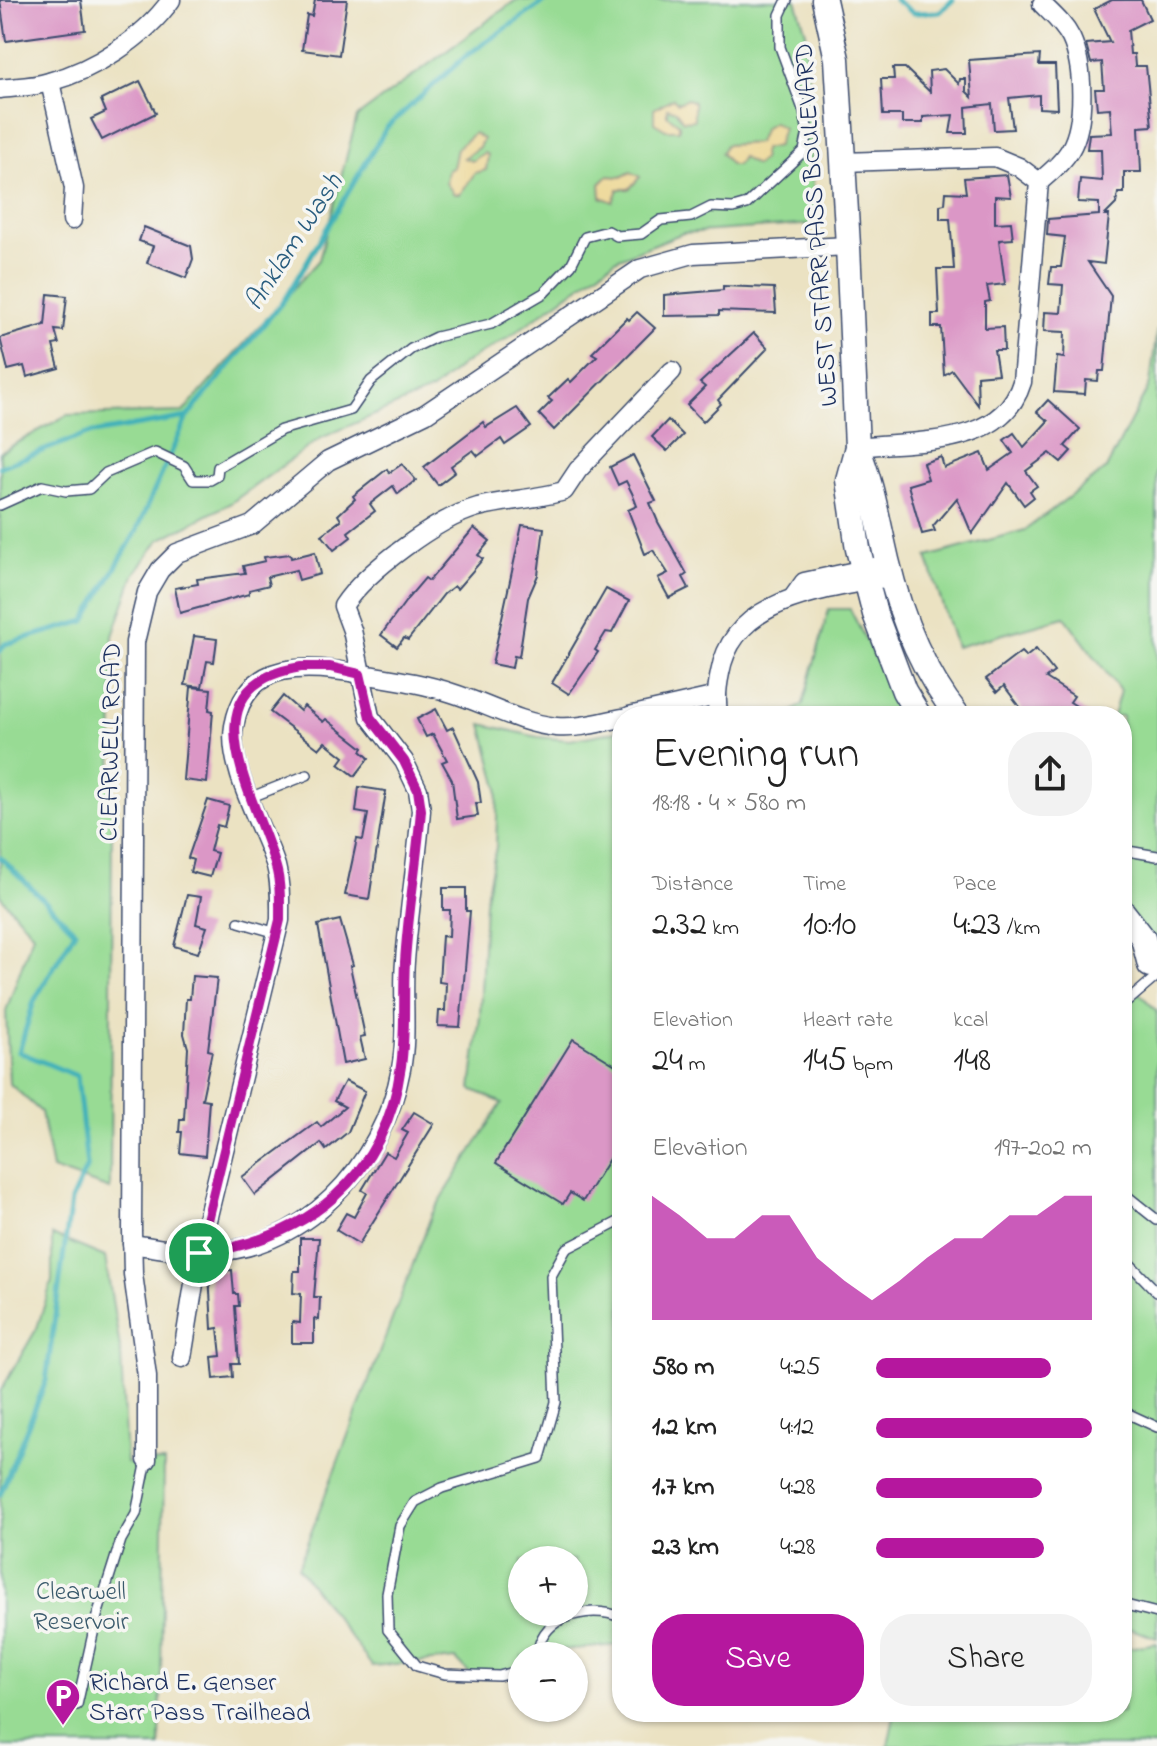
<!DOCTYPE html>
<html lang="en">
<head>
<meta charset="utf-8">
<style>
	:root { --surface:#fff; --page:#f2f2f2; --text:#222; --muted:#767676; --accent:#b5179e }
	body { margin:0; font-family:"Indie Flower",sans-serif; background:var(--page); color:var(--text); height:100vh; display:flex; flex-direction:column; font-size:30px; white-space:nowrap }
	* { box-sizing:border-box; margin:0 }
	p { font-size:26px; color:var(--muted) }
	.icon { flex:none; width:44px; height:44px; fill:none; stroke:currentColor; stroke-width:2; stroke-linecap:round; stroke-linejoin:round }
	.map { position:relative; flex:1; overflow:hidden }
	.panel { position:absolute; left:612px; top:706px; width:520px; height:1016px; display:flex; flex-direction:column; background:var(--surface); border-radius:32px; box-shadow:0 2px 6px #0004 }
	.panel>* { flex:none }
	.buttons { position:absolute; left:508px; top:1546px; display:grid; gap:16px }
	.buttons a { display:grid; place-items:center; width:80px; height:80px; border-radius:50%; background:var(--surface); box-shadow:0 2px 6px #0004; font-size:40px }
	.pin { position:absolute; display:grid; place-items:center; width:68px; height:68px; color:#fff; margin:-34px; border:4px solid #fff; border-radius:50%; box-shadow:0 2px 8px #0007 }
	.round { display:grid; place-items:center; flex:none; width:84px; height:84px; border-radius:32px; background:var(--page) }
	.headline { display:flex; align-items:center; justify-content:space-between; height:136px; padding:0 40px }
	h1 { font-size:44px; font-weight:600; line-height:60px }
	.figures { display:grid; grid-template-columns:repeat(3,1fr); gap:12px; height:136px; padding:8px 40px }
	.figures div { display:grid; align-content:center }
	.figures b { font-size:34px; font-weight:600 }
	.figures small { font-size:22px; font-weight:400 }
	.figures p { font-size:22px }
	.chart { height:224px; padding:16px 40px }
	.chart p { display:flex; justify-content:space-between }
	.chart svg { width:100%; height:144px; margin-top:8px; fill:var(--accent); opacity:.7 }
	.primary-button { display:flex; gap:16px; margin-top:auto; padding:16px 40px }
	.primary-button a { flex:1; height:92px; border-radius:32px; background:var(--accent); color:#fff; font-size:32px; font-weight:600; line-height:92px; text-align:center }
	.primary-button a+a { background:var(--page); color:var(--text) }
	ul { padding:0 40px; list-style:none; font-size:26px }
	li { display:grid; grid-template-columns:128px 96px 1fr; align-items:center; height:60px }
	li i { height:20px; border-radius:10px; background:var(--accent) }
	.map>svg:first-child { display:block }
	.green { fill:#98db94; stroke:#5a8579; stroke-width:2; fill-rule:evenodd }
	.sand { fill:#eeda9e; stroke:#84847e; stroke-width:2 }
	.lines { fill:none; stroke-linecap:round; stroke-linejoin:round }
	.stream { stroke:#40b1b9; stroke-width:5 }
	.building { fill:#db97c6 }
	.service-casing { stroke:#3a4a6d; stroke-width:12 }
	.minor-casing { stroke:#3a4a6d; stroke-width:21 }
	.tertiary-casing { stroke:#3a4a6d; stroke-width:27 }
	.service { stroke:#fff; stroke-width:9 }
	.minor { stroke:#fff; stroke-width:18 }
	.tertiary { stroke:#fff; stroke-width:24 }
	.route-casing { stroke:#fff; stroke-width:16 }
	.route { stroke:#b5179e; stroke-width:10 }
	.labels { text-anchor:middle; stroke-width:7; stroke-linejoin:round; paint-order:stroke }
	.street-label { font-size:26px; fill:#1b2f5e; stroke:#f6f6f2 }
	.park-label { font-size:26px; fill:#3a5a6c; stroke:#f6f6f2 }
	.poi-label { font-size:26px; fill:#1b2f5e; stroke:#f6f6f2; text-anchor:start }
	.water-label { font-size:28px; font-style:italic; fill:#285c7e; stroke:#f6f6f2 }
</style>
</head>
<body>
<div class="map">
<svg width="1157" height="1746" viewBox="0 0 1157 1746">
	<rect width="100%" height="100%" fill="#f6f6f2"/>
	<filter id="ink" filterUnits="userSpaceOnUse"><feTurbulence type="fractalNoise" baseFrequency=".0125" numOctaves="2"/><feDisplacementMap in="SourceGraphic" scale="16" xChannelSelector="R" yChannelSelector="G"/><feConvolveMatrix kernelMatrix="1 2 1 2 8 2 1 2 1" color-interpolation-filters="sRGB"/></filter>
	<filter id="wash" filterUnits="userSpaceOnUse"><feTurbulence type="fractalNoise" baseFrequency=".006" numOctaves="4" result="noise"/><feDisplacementMap in="SourceGraphic" scale="32" xChannelSelector="R" yChannelSelector="G"/><feGaussianBlur stdDeviation="1.8" result="paint"/><feColorMatrix in="noise" values="0 0 0 0 0 0 0 0 0 0 0 0 0 0 0 0 0 1.4 0 .05"/><feComposite in="paint" operator="in"/></filter>
	<g filter="url(#wash)">
		<rect width="100%" height="100%" fill="#ebe2c2"/>
		<!-- green -->
		<g class="green">
			<path d="M516 0H796L806 32 815 224 683 233 617 259 509 337 463 364 432 390 321 438 231 503 159 540 134 575 113 636 110 1189 52 1169 41 1112 9 1083 6 1011 33 934 0 896V452L67 415 183 412 319 260 357 117Z"/>
			<path d="M1157 329V972L1122 931V716H1113L1120 691 1065 617 956 647 927 557 1025 530 1106 469 1150 384Z"/>
			<path d="M829 609H850L904 716H786L803 704Z"/>
			<path d="M482 724 538 737 570 740 622 730V1645L538 1652 536 1656H522V1670L470 1674 456 1659 372 1666 298 1567 432 1214 502 1103 471 1089 480 1016 485 902 496 847 498 788ZM522 1560H574V1612H522Z"/>
			<path d="M1122 976 1157 1011V1638L1122 1626Z"/>
			<path d="M52 1235 105 1257 121 1354 126 1463 164 1462 160 1746H0V1392L37 1328 52 1281Z"/>
			<path d="M1157 1643V1746H888L895 1712H1122V1649Z"/>
		</g>
		<!-- sand -->
		<g class="sand">
			<path d="M673 98 678 103 687 99 694 102V120L683 121 676 111 667 108V115L679 124V130H666L654 123V109Z"/>
			<path d="M773 122 783 128 777 146 764 149 762 160 755 166 742 157 737 165H731L721 153 726 145 757 143 765 127Z"/>
			<path d="M474 133 483 139 479 147 464 158 472 161 484 153 488 155 486 170 475 173 460 194H454L446 183 448 170 453 168 457 148Z"/>
			<path d="M631 172 640 177 629 189H618L613 202 601 197 600 184 608 176 621 177Z"/>
		</g>
		<g class="lines">
			<!-- stream -->
			<g class="stream">
				<path d="M895 0 913 13 940 12 953 0"/>
				<path d="M0 467 87 434 187 417 284 300 387 127 467 55 547 0"/>
				<path d="M0 651 5 644 85 621 136 532 187 417"/>
				<path d="M0 857 75 931 34 1001 19 1052 77 1076 87 1166 71 1201 46 1381 0 1495"/>
			</g>
		</g>
		<g id="blocks">
			<!-- building -->
			<g class="building">
				<path d="M0 0H81L85 30 6 41Z"/>
				<path d="M315 0H347L339 55 302 50 307 15 312 16Z"/>
				<path d="M1112 0H1141L1150 19 1128 30 1130 54H1134L1135 66H1146L1152 126 1139 127 1141 172H1124V193H1118L1116 204 1105 215H1109L1104 264 1088 262 1111 296 1104 371H1099L1098 381 1086 380 1085 394 1054 392 1057 357 1064 358 1065 332 1044 331 1045 312 1061 313 1063 285 1049 284 1051 267H1061L1065 237 1047 235 1048 219 1099 215V203L1078 202 1080 179 1102 181 1101 149H1087L1089 134 1112 133 1110 108 1097 109 1095 89H1104L1102 62 1091 63 1086 44 1110 42 1094 9Z"/>
				<path d="M1040 55 1039 65H1055L1057 109 1039 108V95L1009 98 1013 129 994 130 992 104 966 107 967 133H950L953 115 923 117V123H902V115H883L881 79H894L893 68H905L930 92 929 71 944 69 959 84 960 79H966V91L972 97 969 60Z"/>
				<path d="M140 81 156 113 102 140 91 119 106 112 101 100Z"/>
				<path d="M1007 175 1011 197 995 196V223L1011 222 1013 239 999 240 1005 284 987 286 990 301 985 302V328L1003 327 1004 350H994L998 374 977 376 978 405 952 370 944 375 941 327H932V314H939L937 269H954L950 219H940V205L945 204 946 192 966 193 964 178Z"/>
				<path d="M144 227 191 246 193 259 186 278 147 263 153 246 139 241Z"/>
				<path d="M723 286 774 288 776 313 719 311V315L664 316V295L723 290Z"/>
				<path d="M48 294 67 296 63 331 55 330 59 344 53 345 59 368 27 377 24 366 8 370 0 338 45 325Z"/>
				<path d="M637 312 655 328 554 430 539 414 552 401 548 398 568 379 571 382 597 356 592 353 627 318 629 320Z"/>
				<path d="M754 333 768 348 718 400 721 404 703 422 687 405 705 387 700 383Z"/>
				<path d="M1048 400 1080 429 1065 446 1071 451 1061 462 1050 453 1026 471 1037 486 1030 491 1034 497 1024 505 1008 483 972 534 957 498 933 526 935 531 922 534 908 485 928 479 923 463 941 457 944 468 982 453 989 470 1013 453 1004 440 1014 433 1024 447 1048 421 1037 412Z"/>
				<path d="M517 408 531 427 505 445 501 439 478 456 473 450 451 466 455 472 438 485 424 467 483 422 486 427Z"/>
				<path d="M668 420 683 435 667 451 652 437Z"/>
				<path d="M633 455 656 501 650 503 658 522 687 574 683 577 689 588 669 598 658 578 668 573 653 550 645 554 628 510 637 506 632 493 626 481 618 485 610 467Z"/>
				<path d="M402 464 416 480 398 494 393 486 370 504 375 511 348 532 351 537 334 550 322 535 341 520 338 515 355 499 353 496 387 469 389 473Z"/>
				<path d="M522 525 544 528 538 575 528 598 519 657 514 656 512 668 492 664Z"/>
				<path d="M474 528 490 541 478 555 483 559 457 589 454 586 444 594 408 640 404 638 397 647 381 635 408 598 425 578 429 581Z"/>
				<path d="M315 552 320 574 299 580 296 570 267 577 269 585 249 590V594L180 613 175 588 198 584 197 579 245 573 243 566 265 561 264 557 290 554 291 558Z"/>
				<path d="M606 589 629 601 612 633 606 632 595 650 598 652 569 694 552 683Z"/>
				<path d="M194 636 217 639 214 662 207 661 202 687 185 685Z"/>
				<path d="M1036 649 1054 672 1046 678 1074 696 1070 702 1092 716H1027L1004 686 997 692 986 679 1021 652 1026 657Z"/>
				<path d="M191 687 211 689 209 710 213 711 207 783 183 780Z"/>
				<path d="M283 696 300 711 304 706 323 722 326 719 363 748 361 751 369 758 355 776 339 764 344 757 325 742 319 749 270 712Z"/>
				<path d="M436 709 447 730 453 727 478 782 481 803H476L478 816 457 819 452 780 442 762 447 760 433 734 426 737 417 719Z"/>
				<path d="M359 787 386 791 369 899 345 895 357 839 363 840 368 814 356 812Z"/>
				<path d="M208 800 229 806 224 827 217 825 213 839 210 851 217 853 210 877 190 872 193 860 188 858Z"/>
				<path d="M443 888H466V911H470L460 1027 438 1026 439 1011H445L446 983 439 982 442 936 449 937 450 910H443Z"/>
				<path d="M187 895 201 897 196 924 207 927 198 953 174 946Z"/>
				<path d="M340 920 353 965 350 966 365 1036 360 1037 365 1059 343 1064 318 925Z"/>
				<path d="M192 976 217 978 208 1050 212 1051 202 1099 209 1100 205 1156 180 1153 182 1132H179L180 1119H184L188 1048 184 1034 186 999H190Z"/>
				<path d="M573 1039 622 1069V1138L583 1201 570 1193 563 1204 496 1163Z"/>
				<path d="M345 1081 365 1091 348 1132 326 1150 321 1143 255 1195 242 1177 317 1122 321 1127 345 1107 334 1101Z"/>
				<path d="M414 1112 434 1124 359 1244 336 1230 346 1213 354 1217 367 1193 362 1190 385 1152 394 1157 408 1133 402 1130Z"/>
				<path d="M300 1238H319L314 1297H320L319 1320 314 1319V1343H292V1322L300 1323 301 1294 293 1293 294 1271H300Z"/>
				<path d="M232 1270 234 1294H238L239 1306H235L239 1364H232L233 1377 214 1379 212 1357 221 1356 218 1328 212 1329 209 1272Z"/>
			</g>
		</g>
	</g>
	<g filter="url(#ink)">
		<use href="#blocks" fill-opacity="0" stroke="#3a4a6d" stroke-width="2"/>
		<g class="lines">
			<!-- service casing -->
			<g class="service-casing">
				<g id="service">
					<path d="M0 505 42 486 66 491 89 489 106 473 155 452 184 466 193 480H210L217 476 218 467 281 430 351 410 371 381 411 349 436 337 491 324 544 293 571 265 585 237 608 231 617 236 641 234 661 220 691 217 711 207 733 208 747 204 804 151 808 132 804 112 780 47V15L787 0"/>
					<path d="M249 798 307 775"/>
					<path d="M1122 850 1157 856"/>
					<path d="M239 922 277 933"/>
					<path d="M1122 1006 1157 976"/>
					<path d="M617 1026 622 1029"/>
					<path d="M1122 1192 1157 1220"/>
					<path d="M1122 1256 1157 1292"/>
					<path d="M1122 1411 1157 1427"/>
					<path d="M1122 1604 1157 1613"/>
					<path d="M536 1656C539 1650 539 1643 542 1638 556 1611 598 1607 622 1618"/>
					<path d="M522 1670 499 1676 445 1674 417 1666 388 1630 387 1594 400 1526 415 1502 442 1488 540 1458 556 1402 551 1276 566 1249 622 1220"/>
					<path d="M77 1705 97 1616 121 1540 136 1514 147 1460"/>
				</g>
			</g>
			<!-- minor casing -->
			<g class="minor-casing">
				<g id="minor">
					<path d="M50 82 74 188 72 220"/>
					<path d="M0 89C16 87 34 87 49 82 94 70 144 38 171 0"/>
					<path d="M843 162 995 157 1019 167 1039 182 1022 382C1002 449 914 440 857 447"/>
					<path d="M1039 182C1050 173 1063 162 1070 150 1086 123 1084 66 1071 38 1064 24 1052 14 1042 4"/>
					<path d="M794 596 804 582 874 567"/>
					<path d="M629 716 717 696"/>
					<path d="M719 716C715 702 717 687 720 673 734 594 828 591 892 576"/>
					<path d="M132 1244C154 1247 176 1252 198 1252 302 1256 383 1165 401 1069 408 1033 402 997 405 961 409 910 417 860 421 810L418 790 404 761 370 717 352 630 343 606C366 571 438 518 478 507 507 500 536 499 564 491L578 470 672 371"/>
					<path d="M182 1358 199 1253 280 920C280 902 281 884 276 866 263 827 227 767 234 726 247 656 310 666 362 674 392 679 422 683 452 693 487 704 519 723 556 727 578 729 601 722 622 718"/>
					<path d="M147 1460V1376L133 1274 132 1231 135 642 147 592 160 570 177 553 252 525 328 461 425 414 640 269 693 254 848 246"/>
				</g>
			</g>
			<!-- tertiary casing -->
			<g class="tertiary-casing">
				<g id="tertiary">
					<path d="M824 0 837 59 848 246 857 447 848 480 858 549 875 614 904 691 919 716"/>
					<path d="M857 447C872 483 878 522 887 560 900 615 923 672 958 716"/>
					<path d="M1122 911 1143 938 1150 965"/>
				</g>
			</g>
			<!-- service -->
			<use href="#service" class="service"/>
			<!-- minor -->
			<use href="#minor" class="minor"/>
			<!-- tertiary -->
			<use href="#tertiary" class="tertiary"/>
		</g>
	</g>
	<g class="lines" filter="url(#ink)">
		<!-- route casing -->
		<g class="route-casing">
			<path id="route" d="M301 667H330L360 674 370 717 404 761 418 790 421 810C417 861 408 911 405 962 403 997 406 1031 401 1066 386 1177 307 1240 199 1253L280 920C280 903 281 887 277 871 261 805 179 686 301 667Z"/>
		</g>
		<!-- route -->
		<use href="#route" class="route"/>
	</g>
	<!-- icons -->
	<defs>
		<g id="parking-pin" transform="scale(1.8)"><path d="M0 17L-7.5 6A9.5 9.5 0 1 1 7.5 6Z" fill="#b5179e" stroke="#f6f6f2"/><path d="M-3.5-5.5H1a3.5 3.5 0 0 1 0 7H-1V5.5H-3.5ZM-1-3.4V-.6H.8a1.4 1.4 0 0 0 0-2.8Z" fill="#fff"/></g>
	</defs>
	<g fill-rule="evenodd">
		<use href="#parking-pin" x="63" y="1696"/>
	</g>
	<g class="labels">
		<!-- street labels -->
		<g class="street-label">
			<text transform="translate(815 225) rotate(-94)" y="9">WEST STARR PASS BOULEVARD</text>
			<text transform="translate(109 742) rotate(-89)" y="9">CLEARWELL ROAD</text>
		</g>
		<!-- park labels -->
		<g class="park-label">
			<text x="81" y="1599">Clearwell<tspan x="81" dy="30">Reservoir</tspan></text>
		</g>
		<!-- poi labels -->
		<g class="poi-label">
			<text x="89" y="1690">Richard E. Genser<tspan x="89" dy="30">Starr Pass Trailhead</tspan></text>
		</g>
		<!-- water labels -->
		<g class="water-label">
			<text transform="translate(292 241) rotate(-57)" y="10">Anklam Wash</text>
		</g>
	</g>
</svg>
<div class="buttons">
<a>+</a>
<a>−</a>
</div>
<div class="pin" style="left:199px;top:1253px;background:#1e9e55"><svg class="icon" aria-label="arrive" viewBox="0 0 24 24"><path d="M6 21V4h12l-3 4 3 4H6"/></svg></div>
<section class="panel">
<div class="headline"><div><h1>Evening run</h1><p>18:18 · 4 × 580 m</p></div><a class="round"><svg class="icon" aria-label="share" viewBox="0 0 24 24"><path d="M12 15V3M7 8l5-5 5 5M5 13v7h14v-7"/></svg></a></div>
<div class="figures">
<div><p>Distance</p><b>2.32<small> km</small></b></div>
<div><p>Time</p><b>10:10</b></div>
<div><p>Pace</p><b>4:23<small> /km</small></b></div>
</div>
<div class="figures">
<div><p>Elevation</p><b>24<small> m</small></b></div>
<div><p>Heart rate</p><b>145<small> bpm</small></b></div>
<div><p>kcal</p><b>148</b></div>
</div>
<div class="chart"><p><span>Elevation</span>197–202 m</p>
<svg viewBox="0 0 160 44" preserveAspectRatio="none"><path d="M0 44V6L10 12L20 19L30 19L40 12L50 12L60 25L70 32L80 38L90 32L100 25L110 19L120 19L130 12L140 12L150 6L160 6V44z"/></svg>
</div>
<ul>
<li><b>580 m</b>4:25<i style="width:81%"></i></li>
<li><b>1.2 km</b>4:12<i style="width:100%"></i></li>
<li><b>1.7 km</b>4:28<i style="width:77%"></i></li>
<li><b>2.3 km</b>4:28<i style="width:78%"></i></li>
</ul>
<div class="primary-button"><a>Save</a><a>Share</a></div>
</section>
</div>
</body>
</html>
